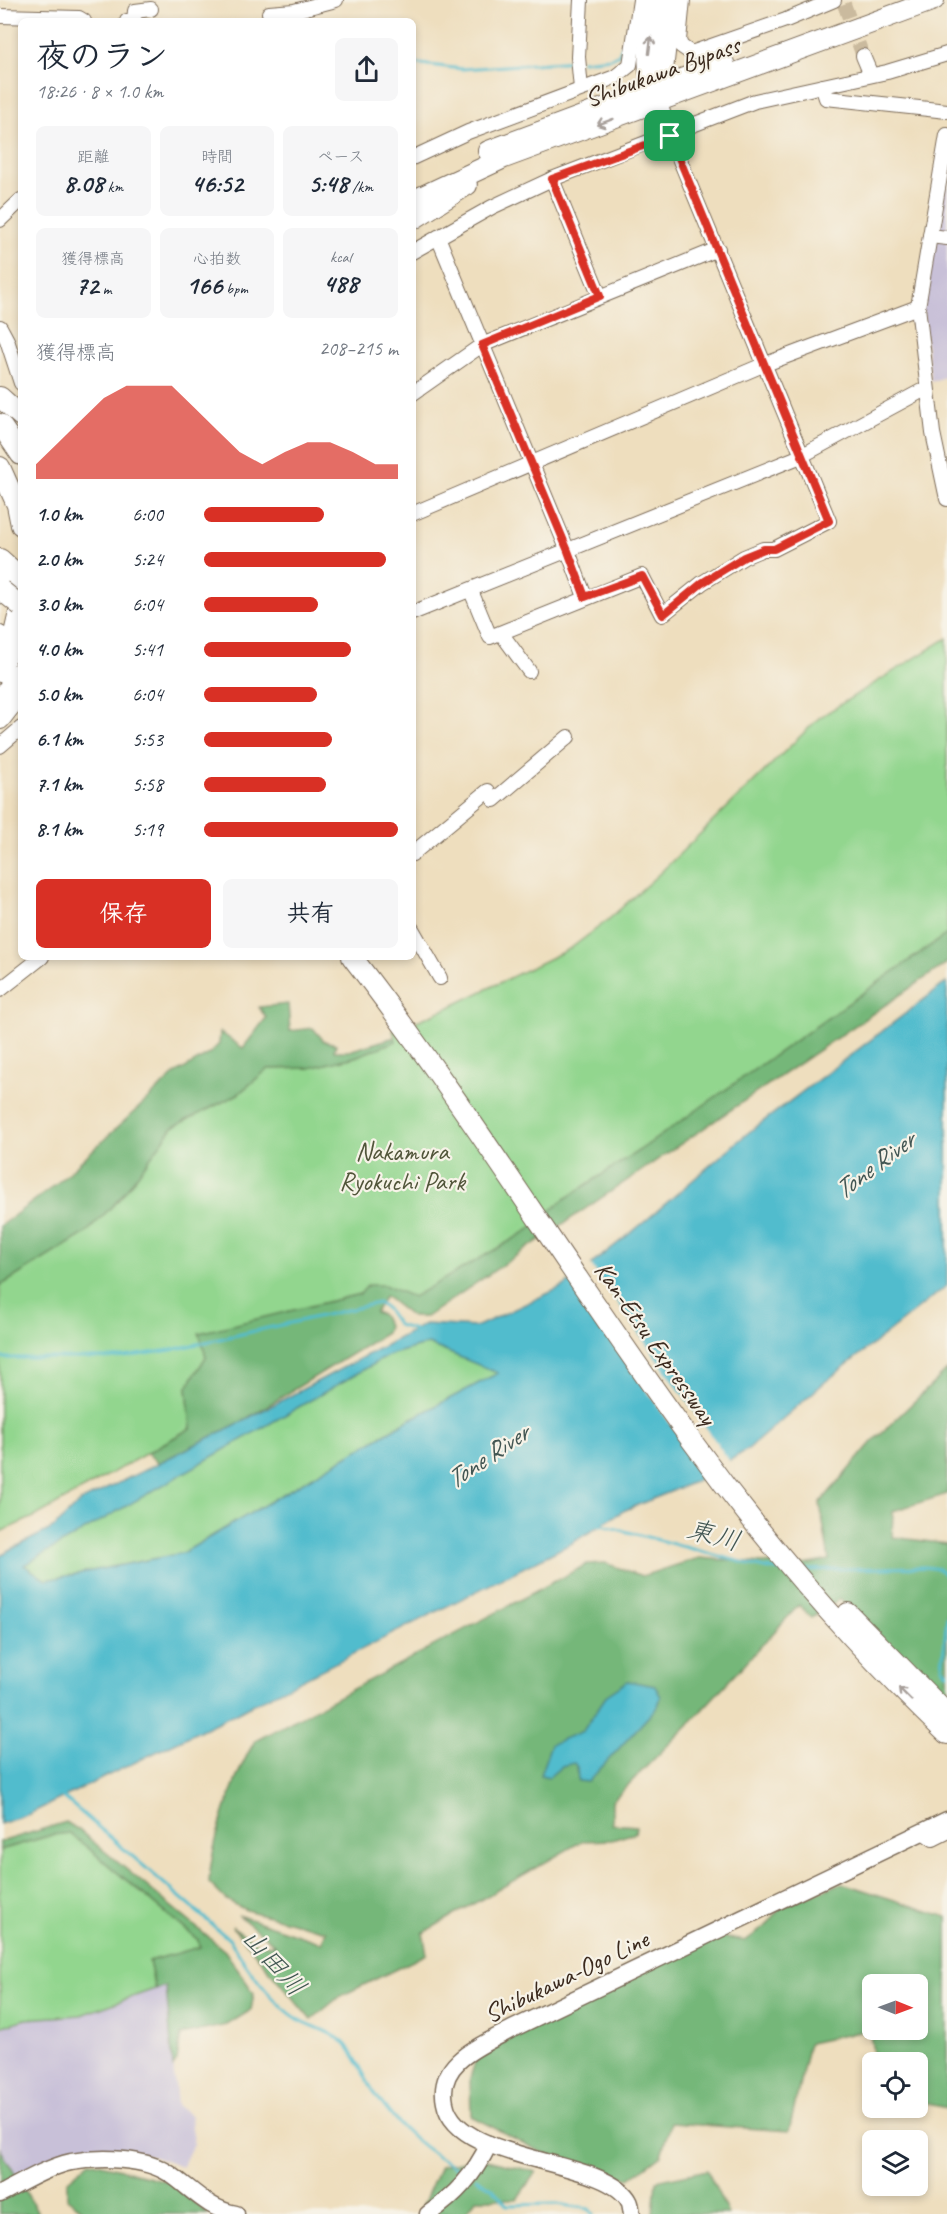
<!DOCTYPE html>
<html lang="ja">
<head>
<meta charset="utf-8">
<style>
	:root { --surface:#fff; --page:#f6f6f7; --text:#1f2937; --muted:#747a83; --accent:#d93025 }
	body { margin:0; font-family:Caveat,"Klee One",sans-serif; background:var(--page); color:var(--text); height:100vh; display:flex; flex-direction:column; font-size:22px; white-space:nowrap }
	* { box-sizing:border-box; margin:0 }
	p { font-size:20px; color:var(--muted) }
	.icon { flex:none; width:33px; height:33px; fill:none; stroke:currentColor; stroke-width:2; stroke-linecap:round; stroke-linejoin:round }
	.map { position:relative; flex:1; overflow:hidden }
	.drawer { position:absolute; left:18px; top:18px; width:398px; height:942px; display:flex; flex-direction:column; background:var(--surface); border-radius:9px; box-shadow:0 3px 9px #0003 }
	.drawer>* { flex:none }
	.needle { width:39px; rotate:91deg }
	.fabs { position:absolute; left:862px; top:1974px; display:grid; gap:12px }
	.fabs a { display:grid; place-items:center; width:66px; height:66px; border-radius:9px; background:var(--surface); box-shadow:0 3px 9px #0003; font-size:30px }
	.pin { position:absolute; display:grid; place-items:center; width:51px; height:51px; color:#fff; margin:-26px; border-radius:12px; box-shadow:0 3px 9px #0006 }
	.round { display:grid; place-items:center; flex:none; width:63px; height:63px; border-radius:9px; background:var(--page) }
	.headline { display:flex; align-items:center; justify-content:space-between; height:102px; padding:0 18px }
	h1 { font-size:33px; font-weight:700; line-height:45px }
	.metrics { display:grid; grid-template-columns:repeat(3,1fr); gap:9px; height:102px; padding:6px 18px }
	.metrics div { display:grid; align-content:center; border-radius:9px; background:var(--page); text-align:center }
	.metrics b { font-size:26px; font-weight:700 }
	.metrics small { font-size:16px; font-weight:400 }
	.metrics p { font-size:16px }
	.chart { height:168px; padding:12px 18px }
	.chart p { display:flex; justify-content:space-between }
	.chart svg { width:100%; height:108px; margin-top:6px; fill:var(--accent); opacity:.7 }
	.action { display:flex; gap:12px; margin-top:auto; padding:12px 18px }
	.action a { flex:1; height:69px; border-radius:9px; background:var(--accent); color:#fff; font-size:24px; font-weight:700; line-height:69px; text-align:center }
	.action a+a { background:var(--page); color:var(--text) }
	ul { padding:0 18px; list-style:none; font-size:20px }
	li { display:grid; grid-template-columns:96px 72px 1fr; align-items:center; height:45px }
	li i { height:15px; border-radius:8px; background:var(--accent) }
	.map>svg:first-child { display:block }
	.industrial { fill:#c8c0d8 }
	.green { fill:#92d68e; stroke:#668056; stroke-width:1.5 }
	.forest { fill:#75b779; stroke:#58704c; stroke-width:1.5; fill-rule:evenodd }
	.water { fill:#51bccd; stroke:#467376; stroke-width:1.5; fill-rule:evenodd }
	.pier { fill:#eedebe }
	.lines { fill:none; stroke-linecap:round; stroke-linejoin:round }
	.stream { stroke:#51bccd; stroke-width:3 }
	.minor-tunnel { stroke:#caba9e; stroke-width:14; stroke-dasharray:14 7; stroke-linecap:butt }
	.minor-casing { stroke:#7a6956; stroke-width:16 }
	.major-casing { stroke:#7a6956; stroke-width:19 }
	.highway-casing { stroke:#7a6956; stroke-width:22 }
	.minor { stroke:#fff; stroke-width:14 }
	.major { stroke:#fff; stroke-width:16 }
	.highway { stroke:#fff; stroke-width:20 }
	.highway-bridge-casing { stroke:#7a6956; stroke-width:22; stroke-linecap:butt }
	.highway-bridge { stroke:#fff; stroke-width:20 }
	.oneway { stroke:#a79f9a }
	.route-casing { stroke:#fff; stroke-width:12 }
	.route { stroke:#d93025; stroke-width:8 }
	.labels { text-anchor:middle; stroke-width:4.5; stroke-linejoin:round; paint-order:stroke }
	.street-label { font-size:26px; fill:#3b2a1e; stroke:#f7f3e8 }
	.park-label { font-size:26px; fill:#51553a; stroke:#f7f3e8 }
	.water-label { font-size:27px; font-style:italic; fill:#425653; stroke:#f7f3e8 }
</style>
</head>
<body>
<div class="map">
<svg width="947" height="2214" viewBox="0 0 947 2214">
	<rect width="100%" height="100%" fill="#f7f3e8"/>
	<filter id="ink" filterUnits="userSpaceOnUse"><feTurbulence type="fractalNoise" baseFrequency=".0167" numOctaves="2"/><feDisplacementMap in="SourceGraphic" scale="12" xChannelSelector="R" yChannelSelector="G"/><feConvolveMatrix kernelMatrix="1 2 1 2 8 2 1 2 1" color-interpolation-filters="sRGB"/></filter>
	<filter id="wash" filterUnits="userSpaceOnUse"><feTurbulence type="fractalNoise" baseFrequency=".008" numOctaves="4" result="noise"/><feDisplacementMap in="SourceGraphic" scale="24" xChannelSelector="R" yChannelSelector="G"/><feGaussianBlur stdDeviation="1.35" result="paint"/><feColorMatrix in="noise" values="0 0 0 0 0 0 0 0 0 0 0 0 0 0 0 0 0 1.4 0 .05"/><feComposite in="paint" operator="in"/></filter>
	<g filter="url(#wash)">
		<rect width="100%" height="100%" fill="#eedebe"/>
		<!-- industrial -->
		<g class="industrial">
			<path d="M947 161V376L931 382 922 308Z"/>
			<path d="M166 1985 177 2106 191 2116 193 2144 182 2167 154 2157 127 2153 66 2154 16 2176 0 2149V2027L26 2019 81 2015Z"/>
		</g>
		<!-- green -->
		<g class="green">
			<path d="M947 638V934L640 1150 563 1200 529 1230 412 1298 384 1285 360 1294 200 1333 206 1357 187 1387 191 1428 36 1516 0 1532V1286L86 1233 121 1197 173 1127 238 1094 268 1069 309 1068 355 1057 396 1041 393 1031 450 1007 571 948 608 920 661 872 820 717Z"/>
			<path d="M428 1344 499 1373 407 1421 183 1553 46 1580 23 1565 389 1355Z"/>
			<path d="M70 1833 198 1940 200 1947 149 1961 155 1989 81 2015 26 2019 0 2027V1850L52 1835Z"/>
		</g>
		<!-- forest -->
		<g class="forest">
			<path d="M947 934V963L426 1317H412L385 1296 375 1312 382 1315 388 1326 386 1333 241 1422 158 1463 147 1453 191 1428 187 1387 206 1357 199 1333 360 1294 368 1285H384L413 1297 529 1230 563 1200 640 1150Z"/>
			<path d="M288 1004 290 1031 313 1028 324 1041 336 1044 334 1051H349L395 1037 396 1041 355 1057 309 1068 268 1069 238 1094 173 1127 121 1197 86 1233 0 1286V1226L54 1186 175 1074 209 1054 219 1044 220 1032 243 1048 266 1018 259 1007Z"/>
			<path d="M947 1370V1494L893 1511 892 1537 947 1544V1692L935 1695 840 1599 811 1618 799 1605 689 1724 612 1801V1824L636 1826 635 1833 612 1840 582 1841 423 1933 427 1954 339 1997 311 2020 232 1926 258 1944 275 1945 238 1915 322 1943 326 1931 246 1910 226 1900 209 1883C211 1843 234 1775 255 1741L587 1564 605 1563 642 1576 699 1558 799 1566 829 1560 820 1503 872 1442Z"/>
			<path d="M66 1822 79 1830 225 1951 254 1993 251 2010 227 2025 181 2035 177 2061 173 2067 166 1986 155 1989 149 1961 200 1947 198 1940 70 1833 52 1835 0 1850V1842Z"/>
			<path d="M842 1883 947 1917V2108L918 2102V2062H875L869 2030 809 2043 789 2131 671 2123 661 2155 629 2179 541 2152 471 2116 470 2078 476 2059 498 2044 716 1936 745 1941 766 1926 782 1906ZM873 1984H918V2030H873Z"/>
			<path d="M0 2149 39 2214H0Z"/>
			<path d="M479 2158 536 2172 517 2199H476L465 2214H419L440 2166Z"/>
			<path d="M90 2161 169 2182 208 2214H88L67 2198V2181Z"/>
			<path d="M707 2170 728 2214H653L656 2181Z"/>
		</g>
		<!-- water -->
		<g class="water">
			<path d="M947 982V1286L825 1382 747 1450 694 1482 623 1511 572 1543 232 1715 29 1814 0 1824V1555L53 1528 80 1502 241 1422 425 1324 476 1327 564 1286 643 1223 744 1136ZM428 1344 498 1373 407 1421 183 1553 46 1580 24 1565 389 1355Z"/>
			<path d="M628 1681 655 1686 661 1697 658 1706 588 1782 578 1781 577 1767 574 1763 562 1766 549 1777 540 1775 551 1744 583 1731 607 1695Z"/>
		</g>
		<!-- pier -->
		<path class="pier" d="M589 1262 652 1352 731 1463 708 1477 568 1279Z"/>
		<g class="lines">
			<!-- stream -->
			<g class="stream">
				<path d="M582 61 611 58 619 54 628 32"/>
				<path d="M412 63 462 69 576 61"/>
				<path d="M0 1358H117L171 1350 378 1303 387 1309 398 1325 418 1331"/>
				<path d="M598 1524 764 1568 783 1571"/>
				<path d="M802 1570 925 1567 939 1569 947 1576"/>
				<path d="M947 1617 942 1667 947 1673"/>
				<path d="M61 1795 230 1940C247 1968 270 2001 298 2019 312 2027 331 2031 343 2042 354 2051 365 2079 374 2092 396 2127 429 2154 465 2172"/>
				<path d="M476 2178 492 2188 507 2205 556 2204 589 2209 593 2214"/>
			</g>
		</g>
	</g>
	<g filter="url(#ink)">
		<g class="lines">
			<!-- minor-tunnel -->
			<path class="minor-tunnel" d="M844 4 863 56"/>
			<!-- minor casing -->
			<g class="minor-casing">
				<g id="minor">
					<path d="M683 0 679 40 681 46 691 53 786 20 834 0"/>
					<path d="M269 13 294 11 336 0"/>
					<path d="M0 16 79 18 84 21"/>
					<path d="M127 21 134 20 135 11 151 9"/>
					<path d="M863 56 871 75"/>
					<path d="M822 86 826 98 947 111"/>
					<path d="M581 89 578 57 581 0"/>
					<path d="M947 135 918 307 933 433 947 499"/>
					<path d="M412 158 468 132 615 77 630 65 640 0"/>
					<path d="M552 179 600 296"/>
					<path d="M0 220 21 200"/>
					<path d="M930 236 947 238"/>
					<path d="M438 237 568 551 585 597"/>
					<path d="M412 252 492 207 552 179 755 101 887 72 947 54"/>
					<path d="M0 327 7 340 21 383"/>
					<path d="M412 394 482 345 718 249"/>
					<path d="M412 514 763 365 918 307"/>
					<path d="M471 591 490 637 642 576 662 615 702 583 744 557 763 549H774L829 521 670 136 660 102"/>
					<path d="M412 613 801 456 927 388"/>
					<path d="M0 633 3 635"/>
					<path d="M501 633 529 671"/>
					<path d="M0 746 21 728"/>
					<path d="M494 800 568 737"/>
					<path d="M412 854 488 791"/>
					<path d="M412 929 440 978"/>
					<path d="M0 990 42 957"/>
					<path d="M923 1832 933 1839 947 1832"/>
				</g>
			</g>
			<!-- major casing -->
			<g class="major-casing">
				<g id="major">
					<path d="M0 2194C21 2183 48 2167 71 2162 99 2157 145 2157 170 2174 192 2189 208 2209 236 2214"/>
					<path d="M428 2214C456 2195 474 2175 489 2144"/>
					<path d="M632 2214C631 2210 631 2204 629 2201 606 2157 456 2164 445 2103 436 2061 483 2045 512 2029L947 1820"/>
				</g>
			</g>
			<!-- highway casing -->
			<g class="highway-casing">
				<g id="highway">
					<path d="M656 0C652 32 640 70 658 100"/>
					<path d="M660 96 671 0"/>
					<path d="M488 151 724 63"/>
					<path d="M412 201 504 158 934 0"/>
					<path d="M412 220 467 185"/>
					<path d="M0 397 21 416"/>
					<path d="M0 424 21 455"/>
					<path d="M0 467 17 505 21 525"/>
					<path d="M0 559 21 578"/>
					<path d="M0 577 21 597"/>
					<path d="M0 672 13 638 21 604"/>
					<path d="M0 700 21 671"/>
					<path d="M0 719 21 692"/>
					<path d="M352 957C472 1112 573 1279 689 1437 766 1544 852 1643 947 1734"/>
					<path d="M848 1613 947 1714"/>
				</g>
			</g>
			<!-- minor -->
			<use href="#minor" class="minor"/>
			<!-- major -->
			<use href="#major" class="major"/>
			<!-- highway -->
			<use href="#highway" class="highway"/>
			<!-- highway-bridge casing -->
			<g class="highway-bridge-casing">
				<path id="highway-bridge" d="M1 590 21 606"/>
			</g>
			<!-- highway-bridge -->
			<use href="#highway-bridge" class="highway-bridge"/>
		</g>
		<!-- one-way arrows -->
		<defs><path id="oneway-shaft" d="M-6 0H5M1.5-3L5.5 0L1.5 3" fill="none" stroke-width="1.6" stroke-linecap="round" stroke-linejoin="round" transform="scale(1.5)"/></defs>
		<g class="oneway">
			<use href="#oneway-shaft" transform="translate(650 45) rotate(-83)"/>
			<use href="#oneway-shaft" transform="translate(605 122) rotate(160)"/>
			<use href="#oneway-shaft" transform="translate(905 1694) rotate(-135)"/>
		</g>
	</g>
	<g class="lines" filter="url(#ink)">
		<!-- route casing -->
		<g class="route-casing">
			<path id="route" d="M670 136 829 521 774 549H764L744 557 702 583 663 615 642 576 585 597 568 551 482 345 600 296 552 179Z"/>
		</g>
		<!-- route -->
		<use href="#route" class="route"/>
	</g>
	<g class="labels">
		<!-- street labels -->
		<g class="street-label">
			<text transform="translate(662 71) rotate(-20)" y="9">Shibukawa Bypass</text>
			<text transform="translate(656 1343) rotate(55)" y="9">Kan-Etsu Expressway</text>
			<text transform="translate(566 1976) rotate(-26)" y="9">Shibukawa-Ogo Line</text>
		</g>
		<!-- park labels -->
		<g class="park-label">
			<text x="402" y="1160">Nakamura<tspan x="402" dy="30">Ryokuchi Park</tspan></text>
		</g>
		<!-- water labels -->
		<g class="water-label">
			<text transform="translate(874 1165) rotate(-37)" y="9">Tone River</text>
			<text transform="translate(487 1456) rotate(-34)" y="9">Tone River</text>
			<text transform="translate(714 1535) rotate(15)" y="9">東川</text>
			<text transform="translate(274 1962) rotate(48)" y="9">山田川</text>
		</g>
	</g>
</svg>
<div class="fabs">
<a><svg class="needle" viewBox="-14 -14 28 28"><path d="M0-13l5 13h-10z" fill="#e53935"/><path d="M0 13l5-13h-10z" fill="#747a83"/></svg></a>
<a><svg class="icon" aria-label="locate" viewBox="0 0 24 24"><circle cx="12" cy="12" r="6"/><path d="M12 2v4M12 18v4M2 12h4M18 12h4"/></svg></a>
<a><svg class="icon" aria-label="layers" viewBox="0 0 24 24"><path d="M12 4l9 5-9 5-9-5zM3 14l9 5 9-5"/></svg></a>
</div>
<div class="pin" style="left:670px;top:136px;background:#1e9e55"><svg class="icon" aria-label="arrive" viewBox="0 0 24 24"><path d="M6 21V4h12l-3 4 3 4H6"/></svg></div>
<section class="drawer">
<div class="headline"><div><h1>夜のラン</h1><p>18:26 · 8 × 1.0 km</p></div><a class="round"><svg class="icon" aria-label="share" viewBox="0 0 24 24"><path d="M12 15V3M7 8l5-5 5 5M5 13v7h14v-7"/></svg></a></div>
<div class="metrics">
<div><p>距離</p><b>8.08<small> km</small></b></div>
<div><p>時間</p><b>46:52</b></div>
<div><p>ペース</p><b>5:48<small> /km</small></b></div>
</div>
<div class="metrics">
<div><p>獲得標高</p><b>72<small> m</small></b></div>
<div><p>心拍数</p><b>166<small> bpm</small></b></div>
<div><p>kcal</p><b>488</b></div>
</div>
<div class="chart"><p><span>獲得標高</span>208–215 m</p>
<svg viewBox="0 0 160 44" preserveAspectRatio="none"><path d="M0 44V38L10 29L20 20L30 11L40 6L50 6L60 6L70 15L80 24L90 33L100 38L110 33L120 29L130 29L140 33L150 38L160 38V44z"/></svg>
</div>
<ul>
<li><b>1.0 km</b>6:00<i style="width:62%"></i></li>
<li><b>2.0 km</b>5:24<i style="width:94%"></i></li>
<li><b>3.0 km</b>6:04<i style="width:59%"></i></li>
<li><b>4.0 km</b>5:41<i style="width:76%"></i></li>
<li><b>5.0 km</b>6:04<i style="width:58%"></i></li>
<li><b>6.1 km</b>5:53<i style="width:66%"></i></li>
<li><b>7.1 km</b>5:58<i style="width:63%"></i></li>
<li><b>8.1 km</b>5:19<i style="width:100%"></i></li>
</ul>
<div class="action"><a>保存</a><a>共有</a></div>
</section>
</div>
</body>
</html>
